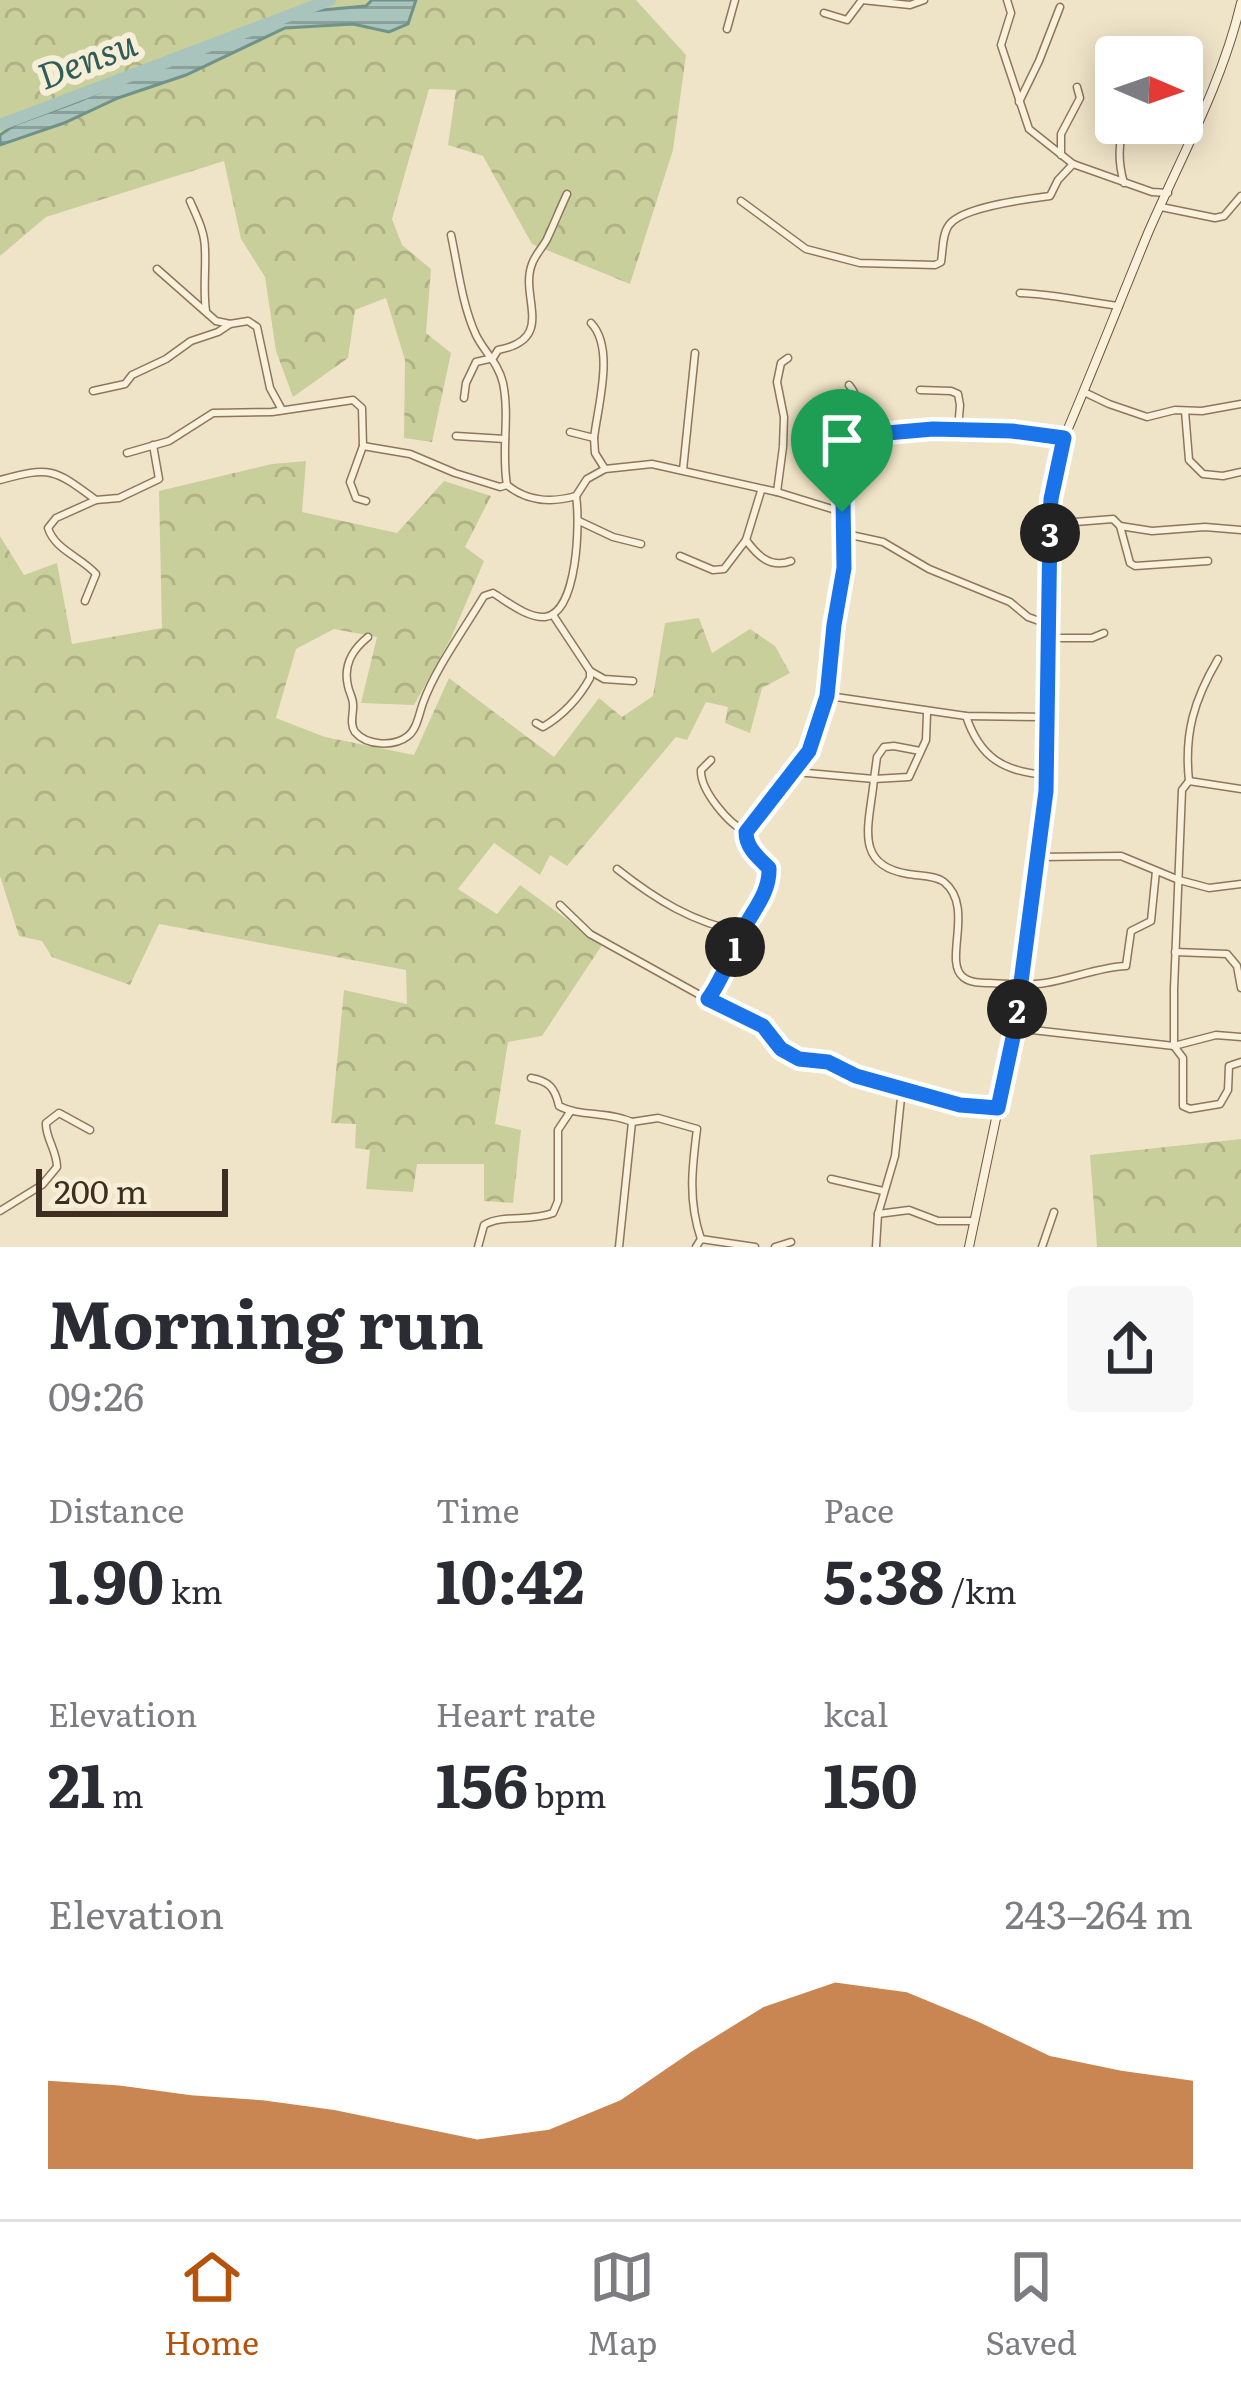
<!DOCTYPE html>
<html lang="en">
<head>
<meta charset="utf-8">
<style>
	:root { --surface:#fff; --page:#f7f7f7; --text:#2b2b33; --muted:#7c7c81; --line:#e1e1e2; --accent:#b45309 }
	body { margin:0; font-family:Literata,serif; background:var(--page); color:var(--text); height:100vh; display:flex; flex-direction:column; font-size:45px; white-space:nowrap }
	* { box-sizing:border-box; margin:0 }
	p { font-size:39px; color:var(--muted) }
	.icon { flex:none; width:66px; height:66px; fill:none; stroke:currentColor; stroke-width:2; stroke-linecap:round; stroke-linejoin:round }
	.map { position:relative; height:1247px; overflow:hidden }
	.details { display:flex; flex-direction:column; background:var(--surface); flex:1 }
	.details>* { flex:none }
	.needle { width:78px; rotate:92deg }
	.fabs { position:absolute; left:1095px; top:36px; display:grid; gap:24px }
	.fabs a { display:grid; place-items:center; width:108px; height:108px; border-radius:12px; background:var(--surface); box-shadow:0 6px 30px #0003; font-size:60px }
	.scale { position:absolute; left:36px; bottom:30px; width:192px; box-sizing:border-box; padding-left:12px; border:6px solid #3d2e20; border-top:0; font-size:33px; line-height:42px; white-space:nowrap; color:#3d2e20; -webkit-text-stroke:9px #f7eed8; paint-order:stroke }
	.pin { position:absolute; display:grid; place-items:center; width:102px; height:102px; color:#fff; margin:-123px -51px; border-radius:50% 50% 50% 0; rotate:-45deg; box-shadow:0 0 12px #0007 }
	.pin .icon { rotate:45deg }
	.km { position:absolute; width:60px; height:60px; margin:-30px; border-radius:50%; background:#222; color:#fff; font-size:33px; line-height:60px; text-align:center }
	.round { display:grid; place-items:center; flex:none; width:126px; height:126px; border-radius:12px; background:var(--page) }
	.overview { display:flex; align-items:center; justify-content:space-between; height:204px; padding:0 48px }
	h1 { font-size:66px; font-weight:700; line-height:90px }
	.figures { display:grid; grid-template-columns:repeat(3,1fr); gap:18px; height:204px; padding:12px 48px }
	.figures div { display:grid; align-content:center }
	.figures b { font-size:60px; font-weight:700 }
	.figures small { font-size:33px; font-weight:400 }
	.figures p { font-size:33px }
	.chart { height:336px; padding:24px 48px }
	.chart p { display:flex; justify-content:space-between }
	.chart svg { width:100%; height:216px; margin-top:12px; fill:var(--accent); opacity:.7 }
	.dock { display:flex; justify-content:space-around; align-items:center; height:168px; border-top:3px solid var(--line); background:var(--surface); font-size:33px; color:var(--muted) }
	.dock a { display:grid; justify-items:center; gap:6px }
	.dock .current { color:var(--accent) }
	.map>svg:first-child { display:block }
	.forest { fill:url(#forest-crowns) }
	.water { fill:url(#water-rules); stroke:#6f938a; stroke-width:3 }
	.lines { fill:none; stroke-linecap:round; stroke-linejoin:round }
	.river { stroke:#a9c4bc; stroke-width:12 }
	.street-casing { stroke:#8d765c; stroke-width:9 }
	.secondary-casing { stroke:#6f573f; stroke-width:10 }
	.street { stroke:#faf1dc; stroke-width:6 }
	.secondary { stroke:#faf1dc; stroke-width:8 }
	.route-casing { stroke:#fff; stroke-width:24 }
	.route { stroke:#1a73e8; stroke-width:15 }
	.labels { text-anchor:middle; stroke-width:12; stroke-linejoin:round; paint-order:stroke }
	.water-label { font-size:36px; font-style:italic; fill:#2f5d5a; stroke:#f7eed8 }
</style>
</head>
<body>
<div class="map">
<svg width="1241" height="1247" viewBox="0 0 1241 1247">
	<defs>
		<pattern id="forest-crowns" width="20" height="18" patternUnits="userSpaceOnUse" patternTransform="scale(3)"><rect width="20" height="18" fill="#c9cf9b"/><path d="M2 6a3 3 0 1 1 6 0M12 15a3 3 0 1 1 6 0" fill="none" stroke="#aeb285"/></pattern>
		<pattern id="water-rules" width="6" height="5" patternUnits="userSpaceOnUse" patternTransform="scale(3)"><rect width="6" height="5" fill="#a9c4bc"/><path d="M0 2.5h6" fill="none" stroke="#8ba098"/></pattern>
	</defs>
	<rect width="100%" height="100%" fill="#f0e4c8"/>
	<!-- forest -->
	<g class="forest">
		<path d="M0 0H636L686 55 673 150 630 284 532 244 483 156 448 145 456 90 429 89 392 219 402 245 431 269 426 333 451 353 432 442 404 438 405 360 386 298 355 310 348 358 293 397 276 351 265 277 241 239 224 161 46 217 0 256Z"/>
		<path d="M306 461 302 512 397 533 444 481 491 496 465 547 484 561 451 638 414 705 361 703 377 637 334 629 296 649 276 718 325 737 414 755 449 678 554 757 599 698 622 717 653 696 665 623 699 618 712 653 750 629 775 646 790 673 762 688 750 733 725 723 728 707 706 702 687 740 676 737 567 866 550 855 540 875 494 843 458 889 497 914 520 885 602 945 542 1036 508 1042 495 1124 521 1130 513 1203 484 1201V1164H417L413 1192 366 1189 370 1150 355 1148 356 1124 331 1123 344 990 407 1004 406 970 159 924 130 985 52 957 42 941 19 936 0 876V536L24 575 57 563 72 644 162 628 159 491 272 464Z"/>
		<path d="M1241 1139V1247H1097L1090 1155Z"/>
	</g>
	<!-- water -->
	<path class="water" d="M372 0H416L408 24 389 32 353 24 285 28 186 75 118 98 64 123 0 145V135L16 124 79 101 168 62 257 30 289 13 366 6Z"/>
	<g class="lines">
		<!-- river -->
		<path class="river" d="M0 125 330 0"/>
		<!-- street casing -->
		<g class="street-casing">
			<g id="street">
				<path d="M862 0 910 5 924 0"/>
				<path d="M1007 0 1011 13 1001 45 1029 129 1073 164 1152 192 1168 193"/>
				<path d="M824 13 847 20 862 0"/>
				<path d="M727 29 735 0"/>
				<path d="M1019 102 1039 61 1060 7"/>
				<path d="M1061 155V134L1080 98 1077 87"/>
				<path d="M1124 183C1118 163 1118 143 1125 123"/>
				<path d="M190 201C197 217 205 232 205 250 206 271 203 290 206 311"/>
				<path d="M741 201 806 249 860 263 935 265 941 262C943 250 942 234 949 225 962 207 1027 199 1050 196L1058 180 1073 164"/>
				<path d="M1161 207 1215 218 1224 216 1241 196"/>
				<path d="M451 235C458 267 462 305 476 335 484 352 498 362 503 383 510 417 501 451 507 485"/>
				<path d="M157 269 216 321 230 324 248 321 257 327 270 388 282 410"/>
				<path d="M1020 293C1054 294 1086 302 1119 306"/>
				<path d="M591 323C615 348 598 405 594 438"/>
				<path d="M920 390 951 391 958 394 960 405 958 430"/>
				<path d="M93 391 125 384 132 375 166 359 191 341 218 332 230 324"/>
				<path d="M1084 392 1109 404 1147 417 1175 410 1202 411 1241 404"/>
				<path d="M464 398 466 383 476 362 493 358 498 350C557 339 519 297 532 264 535 255 543 247 547 239 554 224 560 209 567 194"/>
				<path d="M1185 411 1189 460 1203 474 1223 476 1241 472"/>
				<path d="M570 432 594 438 595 453 605 469"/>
				<path d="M864 435 933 429 1012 431 1064 438"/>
				<path d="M456 436 505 439"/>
				<path d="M363 446 410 454 455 473 500 487 507 485C528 502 551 503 576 496L587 479 605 469 652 464 777 492 842 512"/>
				<path d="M127 453 169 441 213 413 272 412 353 400 362 408 363 446 350 482 356 498 366 501"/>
				<path d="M683 470 695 353"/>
				<path d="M0 480C51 466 54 469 96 500L119 498 159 479 153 445"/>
				<path d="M777 492 783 447 784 417 777 382 781 363 788 358"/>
				<path d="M579 521 613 537 641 544"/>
				<path d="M1050 524 1113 519 1120 526 1130 563 1135 566 1208 561"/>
				<path d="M1120 526 1152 531 1205 527 1241 530"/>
				<path d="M846 534 883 542 929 569 1010 602 1028 617 1050 625"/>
				<path d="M746 540C757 555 770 569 791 561"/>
				<path d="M680 556 713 570 724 569 746 540 761 491"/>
				<path d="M85 601 96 574C81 557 55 550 48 528L56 518 96 500"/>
				<path d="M368 637C352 650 343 665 348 686 349 692 353 698 353 704 354 713 349 723 355 732 367 746 394 747 408 736 417 729 419 714 423 703 435 669 465 628 484 596L493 593C508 602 527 618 545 617 578 613 580 522 576 496"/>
				<path d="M1049 638H1092L1104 633"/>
				<path d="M590 671 604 679 633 681"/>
				<path d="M829 696 966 716 1046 717"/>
				<path d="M966 716C980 758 1004 772 1047 775"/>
				<path d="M536 723 543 727C563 715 579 698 590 678V671L553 615"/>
				<path d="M796 772 874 779 909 777 926 740 927 713"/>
				<path d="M874 779C870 823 852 865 908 874 919 876 935 875 944 882 975 907 943 961 963 977 970 983 981 983 990 983 1008 984 1027 986 1045 983 1071 979 1099 967 1126 966L1131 931 1151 921 1156 871"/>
				<path d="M874 779 877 757 884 747 894 746 920 751"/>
				<path d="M1189 781C1184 733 1194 700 1218 659"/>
				<path d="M1241 789 1189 781 1182 790 1174 989V1046L1183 1058V1106L1190 1109 1220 1104 1228 1090 1229 1066 1241 1062"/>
				<path d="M747 832 809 751 827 696 834 625 844 568 843 498 855 449 864 435C860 418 861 399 849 385"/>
				<path d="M1039 857 1121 856 1179 880 1209 888 1241 884"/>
				<path d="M617 869C655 899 693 923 742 932"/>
				<path d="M560 905 590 934 725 1009 763 1026 780 1049 799 1059 828 1062 856 1076 939 1099 998 1108"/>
				<path d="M1175 952 1227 954 1237 966 1241 988"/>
				<path d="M708 999 722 980 742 932 766 891 769 868 746 841 747 832C729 825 700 790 701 770L711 760"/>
				<path d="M1015 1028 1174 1046 1216 1035 1241 1037"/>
				<path d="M531 1078C549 1081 555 1088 559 1106 580 1117 607 1111 632 1122L619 1247"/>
				<path d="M632 1122 658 1118 697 1129C692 1168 688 1201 701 1239"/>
				<path d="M831 1179 883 1191"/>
				<path d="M0 1211 42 1185 57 1167C57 1151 45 1137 46 1123L59 1113 90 1130"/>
				<path d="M878 1214 909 1210 938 1221H974"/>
				<path d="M478 1247 484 1225C502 1214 530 1222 553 1213L558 1201V1130L570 1112"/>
				<path d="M696 1247 701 1239 755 1247"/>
				<path d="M775 1247 791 1242"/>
				<path d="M876 1247 878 1214 895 1156 902 1088"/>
				<path d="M1042 1247 1054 1212"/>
			</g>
		</g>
		<!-- secondary casing -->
		<g class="secondary-casing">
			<path id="secondary" d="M969 1247 1015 1028 1039 857 1047 775 1046 717 1050 625 1051 499 1064 438C1093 370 1120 301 1148 233 1181 157 1222 84 1241 3"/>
		</g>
		<!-- street -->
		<use href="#street" class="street"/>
		<!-- secondary -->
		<use href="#secondary" class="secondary"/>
	</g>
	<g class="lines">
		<!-- route casing -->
		<g class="route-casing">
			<path id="route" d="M933 429 1012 431 1064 438 1051 499 1050 524 1046 791 1015 1028 998 1108 960 1105 856 1076 828 1062 799 1059 781 1049 763 1026 708 999C724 977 731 953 743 930 754 909 770 892 769 868 758 857 746 848 746 832L809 751 827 696 834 625 844 568 843 498 855 449 864 435Z"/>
		</g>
		<!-- route -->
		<use href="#route" class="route"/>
	</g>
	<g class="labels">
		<!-- water labels -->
		<g class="water-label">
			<text transform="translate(87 60) rotate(-21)" y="13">Densu</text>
		</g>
	</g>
</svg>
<div class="fabs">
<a><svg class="needle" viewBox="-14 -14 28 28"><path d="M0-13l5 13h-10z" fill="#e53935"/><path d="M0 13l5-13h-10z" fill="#7c7c81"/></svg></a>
</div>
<div class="scale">200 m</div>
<div class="pin" style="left:842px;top:512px;background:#1e9e55"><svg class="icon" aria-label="arrive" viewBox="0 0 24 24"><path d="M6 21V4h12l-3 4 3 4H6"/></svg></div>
<b class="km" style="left:735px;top:947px">1</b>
<b class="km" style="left:1017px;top:1009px">2</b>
<b class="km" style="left:1050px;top:533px">3</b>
</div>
<section class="details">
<div class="overview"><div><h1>Morning run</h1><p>09:26</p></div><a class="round"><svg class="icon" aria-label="share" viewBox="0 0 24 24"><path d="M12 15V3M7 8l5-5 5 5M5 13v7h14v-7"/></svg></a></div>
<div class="figures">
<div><p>Distance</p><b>1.90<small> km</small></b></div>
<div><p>Time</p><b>10:42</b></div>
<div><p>Pace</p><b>5:38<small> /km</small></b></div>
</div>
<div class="figures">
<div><p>Elevation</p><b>21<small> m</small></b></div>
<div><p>Heart rate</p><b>156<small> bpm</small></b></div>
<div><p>kcal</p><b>150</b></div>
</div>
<div class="chart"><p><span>Elevation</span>243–264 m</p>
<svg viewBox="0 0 160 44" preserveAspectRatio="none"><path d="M0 44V26L10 27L20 29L30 30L40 32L50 35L60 38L70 36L80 30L90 20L100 11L110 6L120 8L130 14L140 21L150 24L160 26V44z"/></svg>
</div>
</section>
<nav class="dock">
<a class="current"><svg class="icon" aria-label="home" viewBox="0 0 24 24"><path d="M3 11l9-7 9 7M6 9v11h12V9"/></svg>Home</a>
<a><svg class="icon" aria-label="map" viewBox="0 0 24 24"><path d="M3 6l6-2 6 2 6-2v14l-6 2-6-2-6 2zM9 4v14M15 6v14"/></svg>Map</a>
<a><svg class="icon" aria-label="saved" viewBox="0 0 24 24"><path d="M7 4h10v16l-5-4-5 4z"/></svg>Saved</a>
</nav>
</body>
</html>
